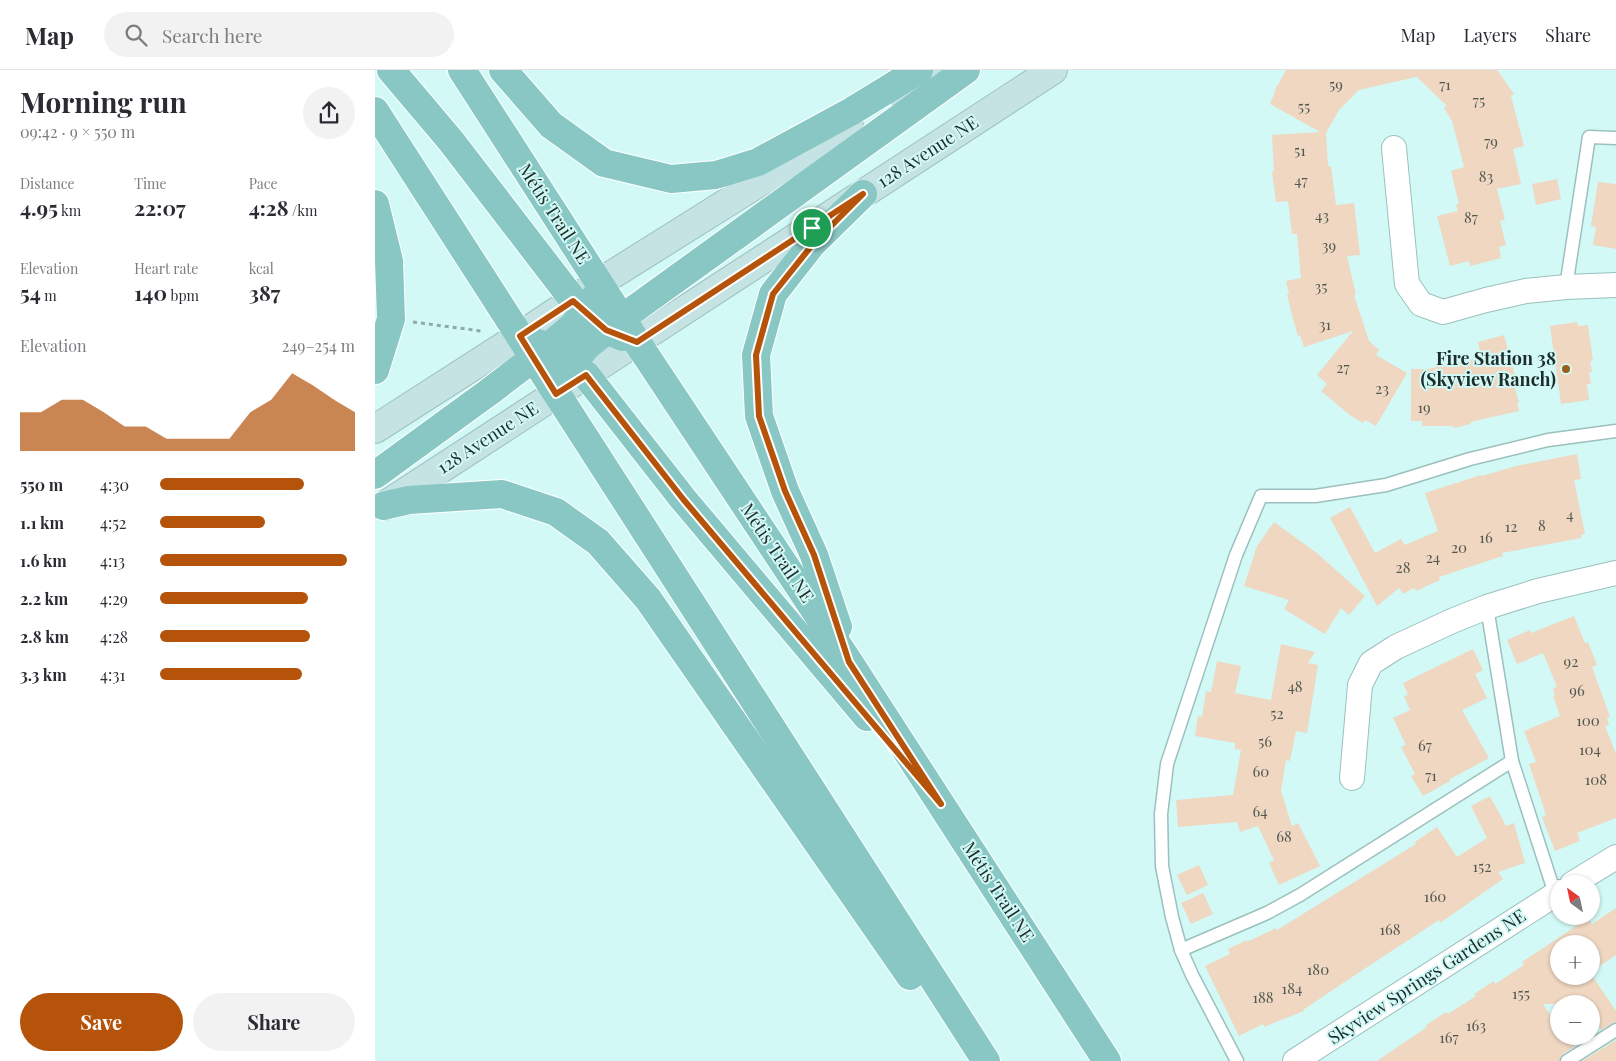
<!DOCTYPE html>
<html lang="en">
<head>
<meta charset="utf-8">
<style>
	:root { --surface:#fff; --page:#f2f2f3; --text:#2b2b33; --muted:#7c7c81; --line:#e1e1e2; --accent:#b45309 }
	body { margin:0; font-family:"Playfair Display",serif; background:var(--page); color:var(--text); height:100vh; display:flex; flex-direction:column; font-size:19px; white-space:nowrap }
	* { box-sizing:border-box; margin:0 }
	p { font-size:16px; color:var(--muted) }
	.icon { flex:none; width:28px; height:28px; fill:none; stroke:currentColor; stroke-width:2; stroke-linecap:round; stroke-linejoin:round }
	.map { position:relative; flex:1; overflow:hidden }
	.drawer { display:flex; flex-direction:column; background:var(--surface); width:375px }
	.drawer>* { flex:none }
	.needle { width:32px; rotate:327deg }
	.tools { position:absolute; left:1175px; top:805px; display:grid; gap:10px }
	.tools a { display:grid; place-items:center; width:50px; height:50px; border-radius:50%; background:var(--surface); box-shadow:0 1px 4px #0004; font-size:25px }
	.pin { position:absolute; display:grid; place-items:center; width:42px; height:42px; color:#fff; margin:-21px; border:2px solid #fff; border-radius:50%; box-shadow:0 1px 5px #0007 }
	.round { display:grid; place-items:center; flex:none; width:52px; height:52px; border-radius:26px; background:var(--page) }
	.head { display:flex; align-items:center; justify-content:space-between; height:85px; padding:0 20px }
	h1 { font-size:28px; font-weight:700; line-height:38px }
	.figures { display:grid; grid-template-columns:repeat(3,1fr); gap:8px; height:85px; padding:5px 20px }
	.figures div { display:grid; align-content:center }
	.figures b { font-size:21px; font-weight:700 }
	.figures small { font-size:14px; font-weight:400 }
	.figures p { font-size:14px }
	.chart { height:140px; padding:10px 20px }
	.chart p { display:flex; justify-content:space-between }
	.chart svg { width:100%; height:90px; margin-top:5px; fill:var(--accent); opacity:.7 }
	.cta { display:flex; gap:10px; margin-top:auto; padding:10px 20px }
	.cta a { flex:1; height:58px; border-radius:30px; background:var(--accent); color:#fff; font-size:20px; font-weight:700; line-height:58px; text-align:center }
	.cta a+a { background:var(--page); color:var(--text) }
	ul { padding:0 20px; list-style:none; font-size:16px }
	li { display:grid; grid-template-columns:80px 60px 1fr; align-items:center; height:38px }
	li i { height:12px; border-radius:6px; background:var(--accent) }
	header { display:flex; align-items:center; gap:30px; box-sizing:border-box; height:70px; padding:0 25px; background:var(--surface); border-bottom:1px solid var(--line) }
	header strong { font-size:24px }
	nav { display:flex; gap:28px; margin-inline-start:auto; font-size:18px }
	.search { width:350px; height:45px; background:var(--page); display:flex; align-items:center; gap:12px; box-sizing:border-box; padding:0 18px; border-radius:28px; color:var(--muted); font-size:19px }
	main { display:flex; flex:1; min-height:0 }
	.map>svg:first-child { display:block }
	.building { fill:#efd7c1 }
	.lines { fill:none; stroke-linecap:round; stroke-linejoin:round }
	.lane-casing { stroke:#9bc0be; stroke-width:15 }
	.street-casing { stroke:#9bc0be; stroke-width:26 }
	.secondary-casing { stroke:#9bc0be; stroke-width:30 }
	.primary-casing { stroke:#fff; stroke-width:30 }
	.path { stroke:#8caaa8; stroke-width:3; stroke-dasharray:4 4; stroke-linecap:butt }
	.lane { stroke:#fff; stroke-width:12 }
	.street { stroke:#fff; stroke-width:24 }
	.secondary { stroke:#c4e3e2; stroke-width:28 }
	.primary { stroke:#89c7c4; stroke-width:28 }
	.route-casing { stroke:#fff; stroke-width:10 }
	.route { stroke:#b45309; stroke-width:6 }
	.poi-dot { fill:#975f1b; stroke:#d2f9f6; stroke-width:2 }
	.labels { text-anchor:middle; stroke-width:4; stroke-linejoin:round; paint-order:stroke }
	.number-label { font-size:15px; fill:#525750 }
	.street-label { font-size:18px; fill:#1d2c2b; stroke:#d2f9f6 }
	.poi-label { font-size:18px; font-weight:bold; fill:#1d2c2b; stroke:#d2f9f6; text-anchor:end }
</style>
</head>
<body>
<header>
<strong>Map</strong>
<div class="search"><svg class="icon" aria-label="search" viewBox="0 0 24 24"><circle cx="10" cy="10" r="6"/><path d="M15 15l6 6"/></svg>Search here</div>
<nav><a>Map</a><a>Layers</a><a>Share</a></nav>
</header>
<main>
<section class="drawer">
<div class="head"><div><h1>Morning run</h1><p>09:42 · 9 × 550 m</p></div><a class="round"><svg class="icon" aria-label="share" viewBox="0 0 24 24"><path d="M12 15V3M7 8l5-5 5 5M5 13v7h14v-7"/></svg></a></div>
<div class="figures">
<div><p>Distance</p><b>4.95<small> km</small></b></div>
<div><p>Time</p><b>22:07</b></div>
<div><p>Pace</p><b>4:28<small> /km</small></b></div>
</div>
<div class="figures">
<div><p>Elevation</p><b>54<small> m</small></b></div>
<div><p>Heart rate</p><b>140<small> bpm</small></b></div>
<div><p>kcal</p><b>387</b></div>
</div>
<div class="chart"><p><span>Elevation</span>249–254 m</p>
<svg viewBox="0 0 160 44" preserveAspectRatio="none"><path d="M0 44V25L10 25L20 19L30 19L40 25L50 32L60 32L70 38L80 38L90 38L100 38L110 25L120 19L130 6L140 12L150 19L160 25V44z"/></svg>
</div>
<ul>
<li><b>550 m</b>4:30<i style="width:74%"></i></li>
<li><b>1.1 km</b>4:52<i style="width:54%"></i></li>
<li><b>1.6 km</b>4:13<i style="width:96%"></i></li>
<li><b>2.2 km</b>4:29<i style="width:76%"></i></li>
<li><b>2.8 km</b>4:28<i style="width:77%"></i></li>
<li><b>3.3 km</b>4:31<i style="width:73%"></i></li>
</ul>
<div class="cta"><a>Save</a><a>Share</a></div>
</section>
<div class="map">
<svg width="1241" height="991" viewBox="0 0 1241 991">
	<rect width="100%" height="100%" fill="#d2f9f6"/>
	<!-- building -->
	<g class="building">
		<path d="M911 0H1122L1139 24 1136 26 1149 76 1138 79 1146 114 1122 119 1130 150 1125 151 1131 175 1124 177 1126 188 1095 196 1094 191 1075 196 1062 146 1083 141 1081 135 1084 134 1076 101 1089 97 1077 51 1069 38 1072 36 1041 6V7L984 20 964 40 951 63 953 96H956L961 135 979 133 985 185 972 186 981 225H979L994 271 1004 280 1001 285 1032 303 1001 356 990 350 988 353 976 346 946 321 952 314 942 305 978 261 929 277 925 265 923 266 918 249 912 224H914L911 211 926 208 922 164H917L913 131 901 132 897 102 899 101 897 65 945 62 895 34 900 22H899Z"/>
		<path d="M1182 109 1186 129 1161 135 1157 114Z"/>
		<path d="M1223 112 1241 114V179L1218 175 1221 157 1216 156Z"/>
		<path d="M1202 252 1203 256 1213 255 1218 291H1215L1217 302 1214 303 1216 314H1212L1214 330 1186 334 1175 256Z"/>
		<path d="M1129 265 1140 306 1137 307 1144 333H1142L1144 341 1095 352 1096 354 1079 358 1078 356H1047V351H1036V299H1053L1106 287 1103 272Z"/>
		<path d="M1202 384 1206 409 1199 410 1210 464 1206 465V468L1127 483 1128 486 1064 507 1065 510 1041 521 1039 518 1028 524 1024 518 1002 536 955 448 975 437 1000 483 1026 469 1030 475 1063 461 1050 423 1106 405 1107 406 1141 396Z"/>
		<path d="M899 452 943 484 990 526 974 545 966 538 950 564 909 539 914 530 869 516 882 476Z"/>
		<path d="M1199 546 1210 573 1213 572 1222 595 1217 597 1235 647 1232 648 1234 655 1230 656 1241 684V748L1202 763 1205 771 1180 781 1167 747 1171 745 1154 694 1161 692 1149 661 1185 646 1178 626 1180 625 1178 618 1182 617 1168 583 1142 594 1132 570 1155 560 1156 563Z"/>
		<path d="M906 574 940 582 933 593 943 595 932 663 921 661 915 691 911 690 906 721 917 756 923 753 945 796 904 815 894 793 899 790 883 756 865 762 862 752 803 757 801 730 858 725 866 680 860 679V673L820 666 823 646 827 647 831 621 836 622 842 591 866 596 860 623 896 630Z"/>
		<path d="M1098 579 1108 600 1100 604 1112 628 1087 640 1114 688 1075 709V711L1048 726 1036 706 1040 704 1026 677 1031 675 1018 648 1035 640 1029 626 1033 625 1028 613Z"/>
		<path d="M1115 726 1131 756 1139 753 1150 793 1123 802 1128 809 1065 853 1064 850 971 911 928 940 929 941 889 957 888 954 864 966 830 896 855 884 853 879 872 870V872L901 858 902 860 1041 774 1040 772 1062 757 1082 787 1112 768 1096 736Z"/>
		<path d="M824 795 833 815 812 825 802 805Z"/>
		<path d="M828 823 838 844 816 854 806 833Z"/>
		<path d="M1241 838V885L1216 902V874H1184V906H1216V904L1241 941V952L1226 960 1216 946V934H1168L1184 958V966H1216L1188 984 1184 991H1002L1052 957 1051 955 1071 942 1073 944 1101 926 1099 924 1119 911 1120 914 1149 895 1147 892 1213 848 1217 854Z"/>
		<path d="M1241 970V991H1207Z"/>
	</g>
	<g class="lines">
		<!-- lane casing -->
		<g class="lane-casing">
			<g id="lane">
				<path d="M1191 217 1214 67 1241 68"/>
				<path d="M1112 537 1137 691 1180 824"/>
				<path d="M806 880 892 843 925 825 1137 691"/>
				<path d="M862 991 817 905 806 880 797 847 787 796 786 744 792 694 861 485 886 426H940L1011 415 1095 389 1173 370 1241 361"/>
				<path d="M1192 991 1241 960"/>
			</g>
		</g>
		<!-- street casing -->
		<g class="street-casing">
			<g id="street">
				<path d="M1019 78 1032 214 1046 234 1068 242 1111 230 1151 221 1191 217 1241 215"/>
				<path d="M977 708 985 615 996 593 1021 577 1077 551 1112 537 1163 521 1241 503"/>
				<path d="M1197 814 1241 787"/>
				<path d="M920 991 1184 822"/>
			</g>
		</g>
		<!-- secondary casing -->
		<g class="secondary-casing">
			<g id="secondary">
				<path d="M525 23 561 0"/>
				<path d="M0 359 145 266 224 213 474 56"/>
				<path d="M9 436 678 0"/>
			</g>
		</g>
		<!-- primary casing -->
		<g class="primary-casing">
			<g id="primary">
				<path d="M16 0 76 71 199 231 231 260 248 267"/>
				<path d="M87 0 262 272 474 592 732 991"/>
				<path d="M128 0 176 55 229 93 296 109 341 105 383 92 477 41 544 0"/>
				<path d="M0 41 611 991"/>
				<path d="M0 134 14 191 16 249 0 300"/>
				<path d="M145 266 173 277 211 305 308 429 492 647"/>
				<path d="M186 308 212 276 247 248 591 0"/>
				<path d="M0 405 114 322 173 277 198 256 220 227"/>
				<path d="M8 436 34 430 127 424 181 442 223 472 273 529 535 906"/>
				<path d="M463 557 439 485 410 421 384 346 381 285 398 224 437 174 488 124"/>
			</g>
		</g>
		<!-- path -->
		<path class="path" d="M38 252 106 261"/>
		<!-- lane -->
		<use href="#lane" class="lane"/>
		<!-- street -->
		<use href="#street" class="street"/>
		<!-- secondary -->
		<use href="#secondary" class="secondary"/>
		<!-- primary -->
		<use href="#primary" class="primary"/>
	</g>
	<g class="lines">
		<!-- route casing -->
		<g class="route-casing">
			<path id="route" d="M488 124 438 174 398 224 381 285 384 346 410 421 439 485 474 592 566 734 308 429 211 305 181 324 145 266 198 231 231 260 262 272Z"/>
		</g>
		<!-- route -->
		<use href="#route" class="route"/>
	</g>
	<!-- markers -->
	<circle class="poi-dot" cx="1191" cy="299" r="5"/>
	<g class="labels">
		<!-- number labels -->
		<g class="number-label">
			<text x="961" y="20">59</text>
			<text x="1070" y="20">71</text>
			<text x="1104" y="36">75</text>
			<text x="929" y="42">55</text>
			<text x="1116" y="77">79</text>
			<text x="925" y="86">51</text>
			<text x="1111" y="112">83</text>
			<text x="926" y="116">47</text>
			<text x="947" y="151">43</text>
			<text x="1096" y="153">87</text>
			<text x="954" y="181">39</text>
			<text x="946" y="222">35</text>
			<text x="950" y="260">31</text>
			<text x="968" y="303">27</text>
			<text x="1007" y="324">23</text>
			<text x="1049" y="343">19</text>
			<text x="1195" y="450">4</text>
			<text x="1167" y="461">8</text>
			<text x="1136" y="462">12</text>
			<text x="1111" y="473">16</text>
			<text x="1084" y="483">20</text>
			<text x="1058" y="493">24</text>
			<text x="1028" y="503">28</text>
			<text x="1196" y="597">92</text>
			<text x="920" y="622">48</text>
			<text x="1202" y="626">96</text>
			<text x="902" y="649">52</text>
			<text x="1213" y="656">100</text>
			<text x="890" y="677">56</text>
			<text x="1050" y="681">67</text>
			<text x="1215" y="685">104</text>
			<text x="886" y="707">60</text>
			<text x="1056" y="711">71</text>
			<text x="1221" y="715">108</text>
			<text x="885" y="747">64</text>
			<text x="909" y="772">68</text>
			<text x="1107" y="802">152</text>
			<text x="1060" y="832">160</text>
			<text x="1015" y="865">168</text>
			<text x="943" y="905">180</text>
			<text x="917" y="924">184</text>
			<text x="1146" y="929">155</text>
			<text x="888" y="933">188</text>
			<text x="1101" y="961">163</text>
			<text x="1074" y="973">167</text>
		</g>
		<!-- street labels -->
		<g class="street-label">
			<text transform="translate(553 82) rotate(-33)" y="6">128 Avenue NE</text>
			<text transform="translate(179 144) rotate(57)" y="6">Métis Trail NE</text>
			<text transform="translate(113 368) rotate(-33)" y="6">128 Avenue NE</text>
			<text transform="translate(402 483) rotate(56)" y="6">Métis Trail NE</text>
			<text transform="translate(623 822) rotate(57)" y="6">Métis Trail NE</text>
			<text transform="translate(1052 907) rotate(-33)" y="6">Skyview Springs Gardens NE</text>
		</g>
		<!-- poi labels -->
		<g class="poi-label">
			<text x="1181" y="295">Fire Station 38<tspan x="1181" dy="21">(Skyview Ranch)</tspan></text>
		</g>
	</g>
</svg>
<div class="tools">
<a><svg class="needle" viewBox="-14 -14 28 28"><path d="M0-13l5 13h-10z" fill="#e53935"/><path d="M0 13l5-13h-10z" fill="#7c7c81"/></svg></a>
<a>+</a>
<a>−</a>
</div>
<div class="pin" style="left:437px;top:158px;background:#1e9e55"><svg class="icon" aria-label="arrive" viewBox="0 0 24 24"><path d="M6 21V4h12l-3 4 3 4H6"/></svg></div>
</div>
</main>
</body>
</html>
